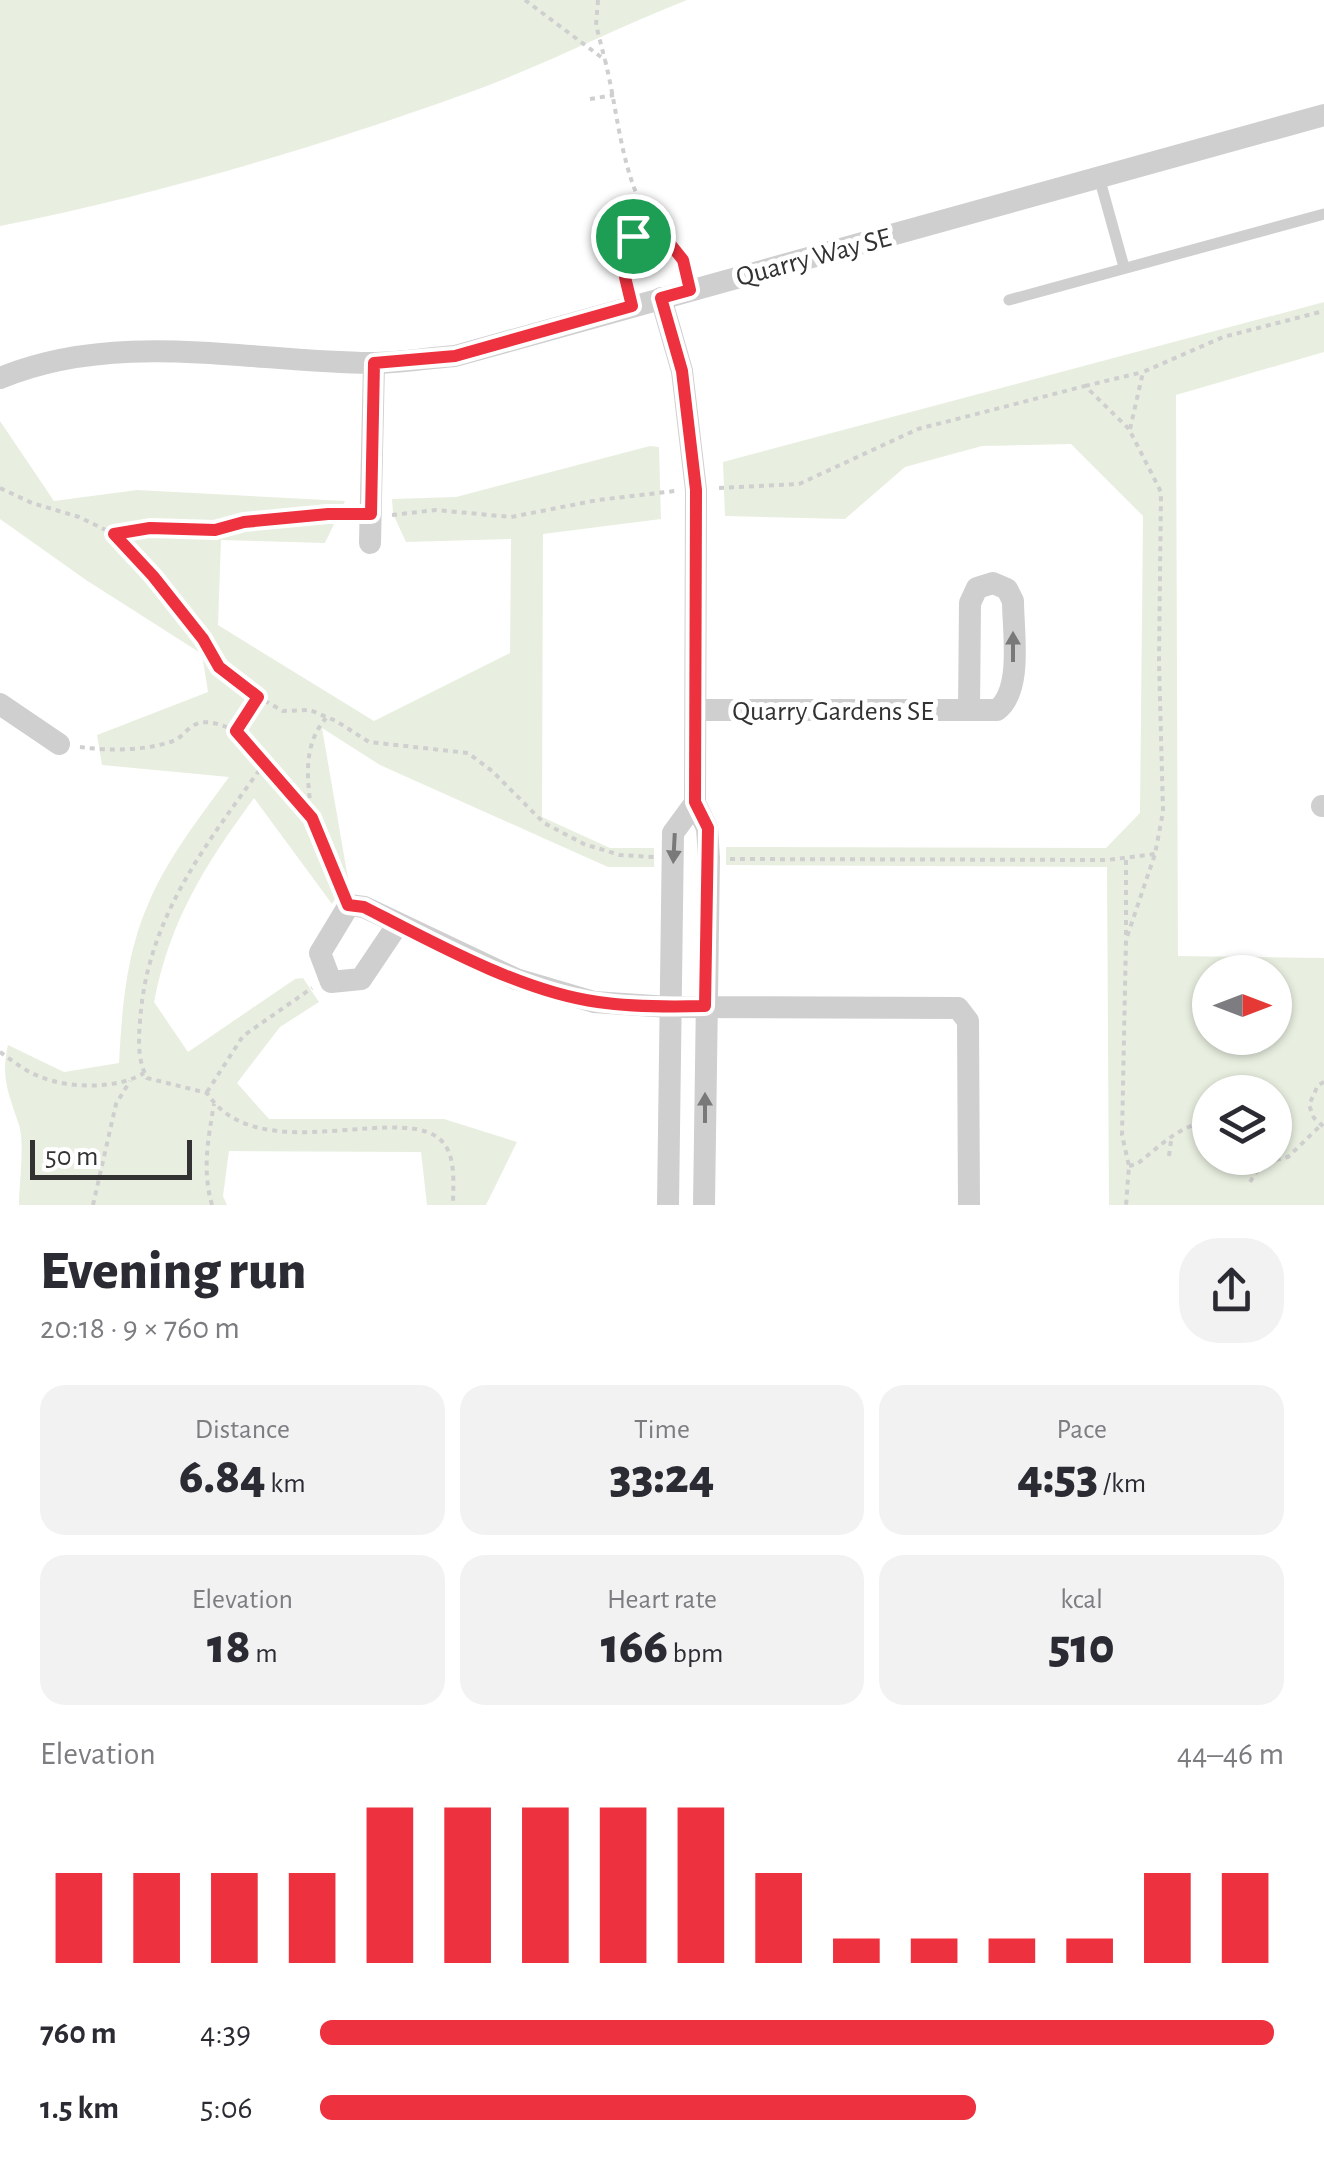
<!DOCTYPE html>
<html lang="en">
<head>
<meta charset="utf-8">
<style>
	:root { --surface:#fff; --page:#f2f2f3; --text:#2b2b33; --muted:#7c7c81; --accent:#ed313e }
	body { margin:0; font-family:"Alegreya Sans",sans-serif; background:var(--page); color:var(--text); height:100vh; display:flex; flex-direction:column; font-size:38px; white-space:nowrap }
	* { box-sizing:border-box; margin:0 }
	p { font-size:32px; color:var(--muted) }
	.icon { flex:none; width:55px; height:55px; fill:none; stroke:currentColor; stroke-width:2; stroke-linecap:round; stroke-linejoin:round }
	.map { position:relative; height:1205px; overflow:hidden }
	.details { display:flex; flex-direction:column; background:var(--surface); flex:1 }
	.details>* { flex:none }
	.needle { width:65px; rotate:90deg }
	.controls { position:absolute; left:1192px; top:955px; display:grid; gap:20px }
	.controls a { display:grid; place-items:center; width:100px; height:100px; border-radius:50%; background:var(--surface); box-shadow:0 2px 8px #0004; font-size:50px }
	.scale { position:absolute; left:30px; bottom:25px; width:162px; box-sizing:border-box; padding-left:10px; border:5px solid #323232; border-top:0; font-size:28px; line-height:35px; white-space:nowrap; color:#323232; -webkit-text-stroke:8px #fff; paint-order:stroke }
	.pin { position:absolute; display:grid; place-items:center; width:85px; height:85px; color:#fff; margin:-42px; border:5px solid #fff; border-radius:50%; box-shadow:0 2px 10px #0007 }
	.round { display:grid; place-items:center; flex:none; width:105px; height:105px; border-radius:40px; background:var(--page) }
	.headline { display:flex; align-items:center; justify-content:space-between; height:170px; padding:0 40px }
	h1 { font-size:55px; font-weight:800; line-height:75px }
	.stats { display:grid; grid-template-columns:repeat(3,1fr); gap:15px; height:170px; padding:10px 40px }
	.stats div { display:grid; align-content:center; border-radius:25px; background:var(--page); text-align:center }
	.stats b { font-size:50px; font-weight:800 }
	.stats small { font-size:28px; font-weight:400 }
	.stats p { font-size:28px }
	.chart { height:280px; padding:20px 40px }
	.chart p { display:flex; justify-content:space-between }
	.chart svg { width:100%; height:180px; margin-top:10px; stroke:var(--accent); stroke-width:6 }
	ul { padding:0 40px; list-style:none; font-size:32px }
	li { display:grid; grid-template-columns:160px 120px 1fr; align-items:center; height:75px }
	li i { height:25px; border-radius:12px; background:var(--accent) }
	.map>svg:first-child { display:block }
	.green { fill:#e8efe0; fill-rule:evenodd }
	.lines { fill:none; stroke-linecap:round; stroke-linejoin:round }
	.path { stroke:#cfcfcf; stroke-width:4; stroke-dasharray:5 5; stroke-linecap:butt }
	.service { stroke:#cfcfcf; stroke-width:11 }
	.minor { stroke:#cfcfcf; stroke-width:22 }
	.oneway { fill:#797979 }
	.route-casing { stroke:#fff; stroke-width:20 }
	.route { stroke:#ed313e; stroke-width:12 }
	.labels { text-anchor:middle; stroke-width:10; stroke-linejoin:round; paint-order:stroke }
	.street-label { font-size:28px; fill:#323232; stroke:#fff }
</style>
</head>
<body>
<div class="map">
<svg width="1324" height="1205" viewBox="0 0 1324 1205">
	<rect width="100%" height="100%" fill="#fff"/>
	<!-- green -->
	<g class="green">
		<path d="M0 0H687C611 30 539 68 462 95 312 149 156 195 0 226Z"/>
		<path d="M1324 302V352L1176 395 1178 956 1324 958V1205H1109L1107 867 726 865V847L1106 848 1140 813 1143 516 1071 444 982 446 905 467 845 519 725 516 723 462ZM1210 972H1275V1038H1210ZM1275 1092V1158H1210V1092Z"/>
		<path d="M0 421 54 501 137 490 345 501 325 543 221 540 218 625 374 721 510 653 511 539 406 542 393 514 392 499 456 497 650 446 659 447 661 519 543 534 542 817 610 848H654V867H608L380 765 322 728 350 890 339 893 332 904 254 798C205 865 170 920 154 1002L188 1052 295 979 303 978 319 1002 280 1027 237 1083 269 1119H444L517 1142 486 1205H427L421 1152 229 1151 223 1196 227 1205H19C19 1184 25 1145 19 1125 10 1097 0 1079 8 1045L64 1072 119 1063C122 1008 126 953 149 902 169 856 200 817 229 777L102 765 97 735 208 692 202 654 86 580 0 519Z"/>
	</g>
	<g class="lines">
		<!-- path -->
		<g class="path">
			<path d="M525 0 605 60C617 107 620 162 642 206 653 230 679 245 685 271"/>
			<path d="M598 0 596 25 605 60"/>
			<path d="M590 99 614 95"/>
			<path d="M627 286 625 277 642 209"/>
			<path d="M1085 386 1143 372"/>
			<path d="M1130 429 1143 372 1223 337 1324 311"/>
			<path d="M0 488 32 503 79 517 114 534 153 576 203 639 219 667 258 697 283 711 310 710 336 721 369 742 468 753 492 771 544 823 584 844 620 855 654 857"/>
			<path d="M719 488 799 484 918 429 1085 386 1129 429 1161 492 1159 661 1163 812 1155 854 1126 940 1122 1135 1129 1166 1126 1205"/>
			<path d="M392 515 436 510 511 517 598 500 675 491"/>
			<path d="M114 534 149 528 215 530 243 522 348 514"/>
			<path d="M258 697 236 731 263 765C208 842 151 913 141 1010 139 1032 136 1058 147 1078L207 1093C259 1174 411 1096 445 1145 456 1161 453 1186 453 1205"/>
			<path d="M80 747C109 751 145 751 173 741 181 738 184 732 191 727 205 717 221 725 236 731"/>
			<path d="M264 766 312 818 342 887"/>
			<path d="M312 818C308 783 301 747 326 718"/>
			<path d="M730 859 1107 860 1155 854"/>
			<path d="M1126 860V936"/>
			<path d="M0 1052C13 1061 26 1072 41 1077 70 1089 118 1089 144 1073"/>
			<path d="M1324 1082 1318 1085 1309 1105 1314 1118 1324 1127"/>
			<path d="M207 1092 243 1036 312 988"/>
			<path d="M1169 1156 1171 1141"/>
			<path d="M1259 1158 1262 1163 1288 1157 1320 1126"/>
			<path d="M1129 1166 1137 1164C1157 1149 1183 1121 1210 1123"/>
			<path d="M1250 1182 1261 1165"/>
			<path d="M93 1205 116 1104 130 1081"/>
			<path d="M212 1205C202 1170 208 1140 214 1104"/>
		</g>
		<!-- service -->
		<g class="service">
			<path d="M1099 177 1124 267"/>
			<path d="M1009 300 1324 214"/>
		</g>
		<!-- minor -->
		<g class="minor">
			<path d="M661 298 682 371 696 490 695 803"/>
			<path d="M0 378C118 329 248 362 371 363 399 363 427 358 455 356L1324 115"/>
			<path d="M370 543 374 363"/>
			<path d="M0 704 59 744"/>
			<path d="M697 710H997C1023 690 1013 632 1013 601L1007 589 993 583 977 588 970 603 969 710"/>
			<path d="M1322 806H1324"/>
			<path d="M398 924 361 979 331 982 320 953 349 905 364 907 516 979 594 1002 669 1007 958 1008 968 1021 969 1205"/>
			<path d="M668 1205 673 833 695 803 707 828 709 858 704 1205"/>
		</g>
	</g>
	<!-- one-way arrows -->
	<defs><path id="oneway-solid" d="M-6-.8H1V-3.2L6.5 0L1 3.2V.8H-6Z" transform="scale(2.5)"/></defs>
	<g class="oneway">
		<use href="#oneway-solid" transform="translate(1013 647) rotate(-90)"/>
		<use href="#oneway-solid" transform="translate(674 848) rotate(93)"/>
		<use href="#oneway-solid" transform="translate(705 1108) rotate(-90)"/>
	</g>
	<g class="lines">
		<!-- route casing -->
		<g class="route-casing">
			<path id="route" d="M642 209 683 260 690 290 661 298 682 371 696 490 695 802 708 828 705 1006C670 1007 633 1007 598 1002 522 992 432 942 364 907L348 905 312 818 236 731 258 697 219 667 203 639 153 576 114 534 150 528 215 530 244 522 328 514H371L374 363 455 356 632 306 625 277Z"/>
		</g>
		<!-- route -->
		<use href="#route" class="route"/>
	</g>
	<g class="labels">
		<!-- street labels -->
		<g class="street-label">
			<text transform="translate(813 256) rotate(-15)" y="10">Quarry Way SE</text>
			<text x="833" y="720">Quarry Gardens SE</text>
		</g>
	</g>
</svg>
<div class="controls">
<a><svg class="needle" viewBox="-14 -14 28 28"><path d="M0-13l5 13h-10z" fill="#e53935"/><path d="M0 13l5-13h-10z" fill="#7c7c81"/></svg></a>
<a><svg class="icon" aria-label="layers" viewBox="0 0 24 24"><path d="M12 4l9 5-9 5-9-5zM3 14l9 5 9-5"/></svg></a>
</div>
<div class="scale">50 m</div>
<div class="pin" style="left:633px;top:236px;background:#1e9e55"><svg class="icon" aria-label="arrive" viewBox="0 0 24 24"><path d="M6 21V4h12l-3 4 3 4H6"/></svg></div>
</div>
<section class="details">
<div class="headline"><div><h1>Evening run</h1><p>20:18 · 9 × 760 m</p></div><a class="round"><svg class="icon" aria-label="share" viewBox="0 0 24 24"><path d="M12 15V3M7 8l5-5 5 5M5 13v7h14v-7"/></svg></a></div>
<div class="stats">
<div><p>Distance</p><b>6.84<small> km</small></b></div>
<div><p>Time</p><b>33:24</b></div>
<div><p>Pace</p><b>4:53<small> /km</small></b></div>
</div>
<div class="stats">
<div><p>Elevation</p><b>18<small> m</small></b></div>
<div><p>Heart rate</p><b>166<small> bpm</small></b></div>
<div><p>kcal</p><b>510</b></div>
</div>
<div class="chart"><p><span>Elevation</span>44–46 m</p>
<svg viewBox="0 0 160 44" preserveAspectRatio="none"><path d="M5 44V22M15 44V22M25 44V22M35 44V22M45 44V6M55 44V6M65 44V6M75 44V6M85 44V6M95 44V22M105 44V38M115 44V38M125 44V38M135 44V38M145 44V22M155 44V22"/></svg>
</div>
<ul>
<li><b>760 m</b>4:39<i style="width:99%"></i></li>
<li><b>1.5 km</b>5:06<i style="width:68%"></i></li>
</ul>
</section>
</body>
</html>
